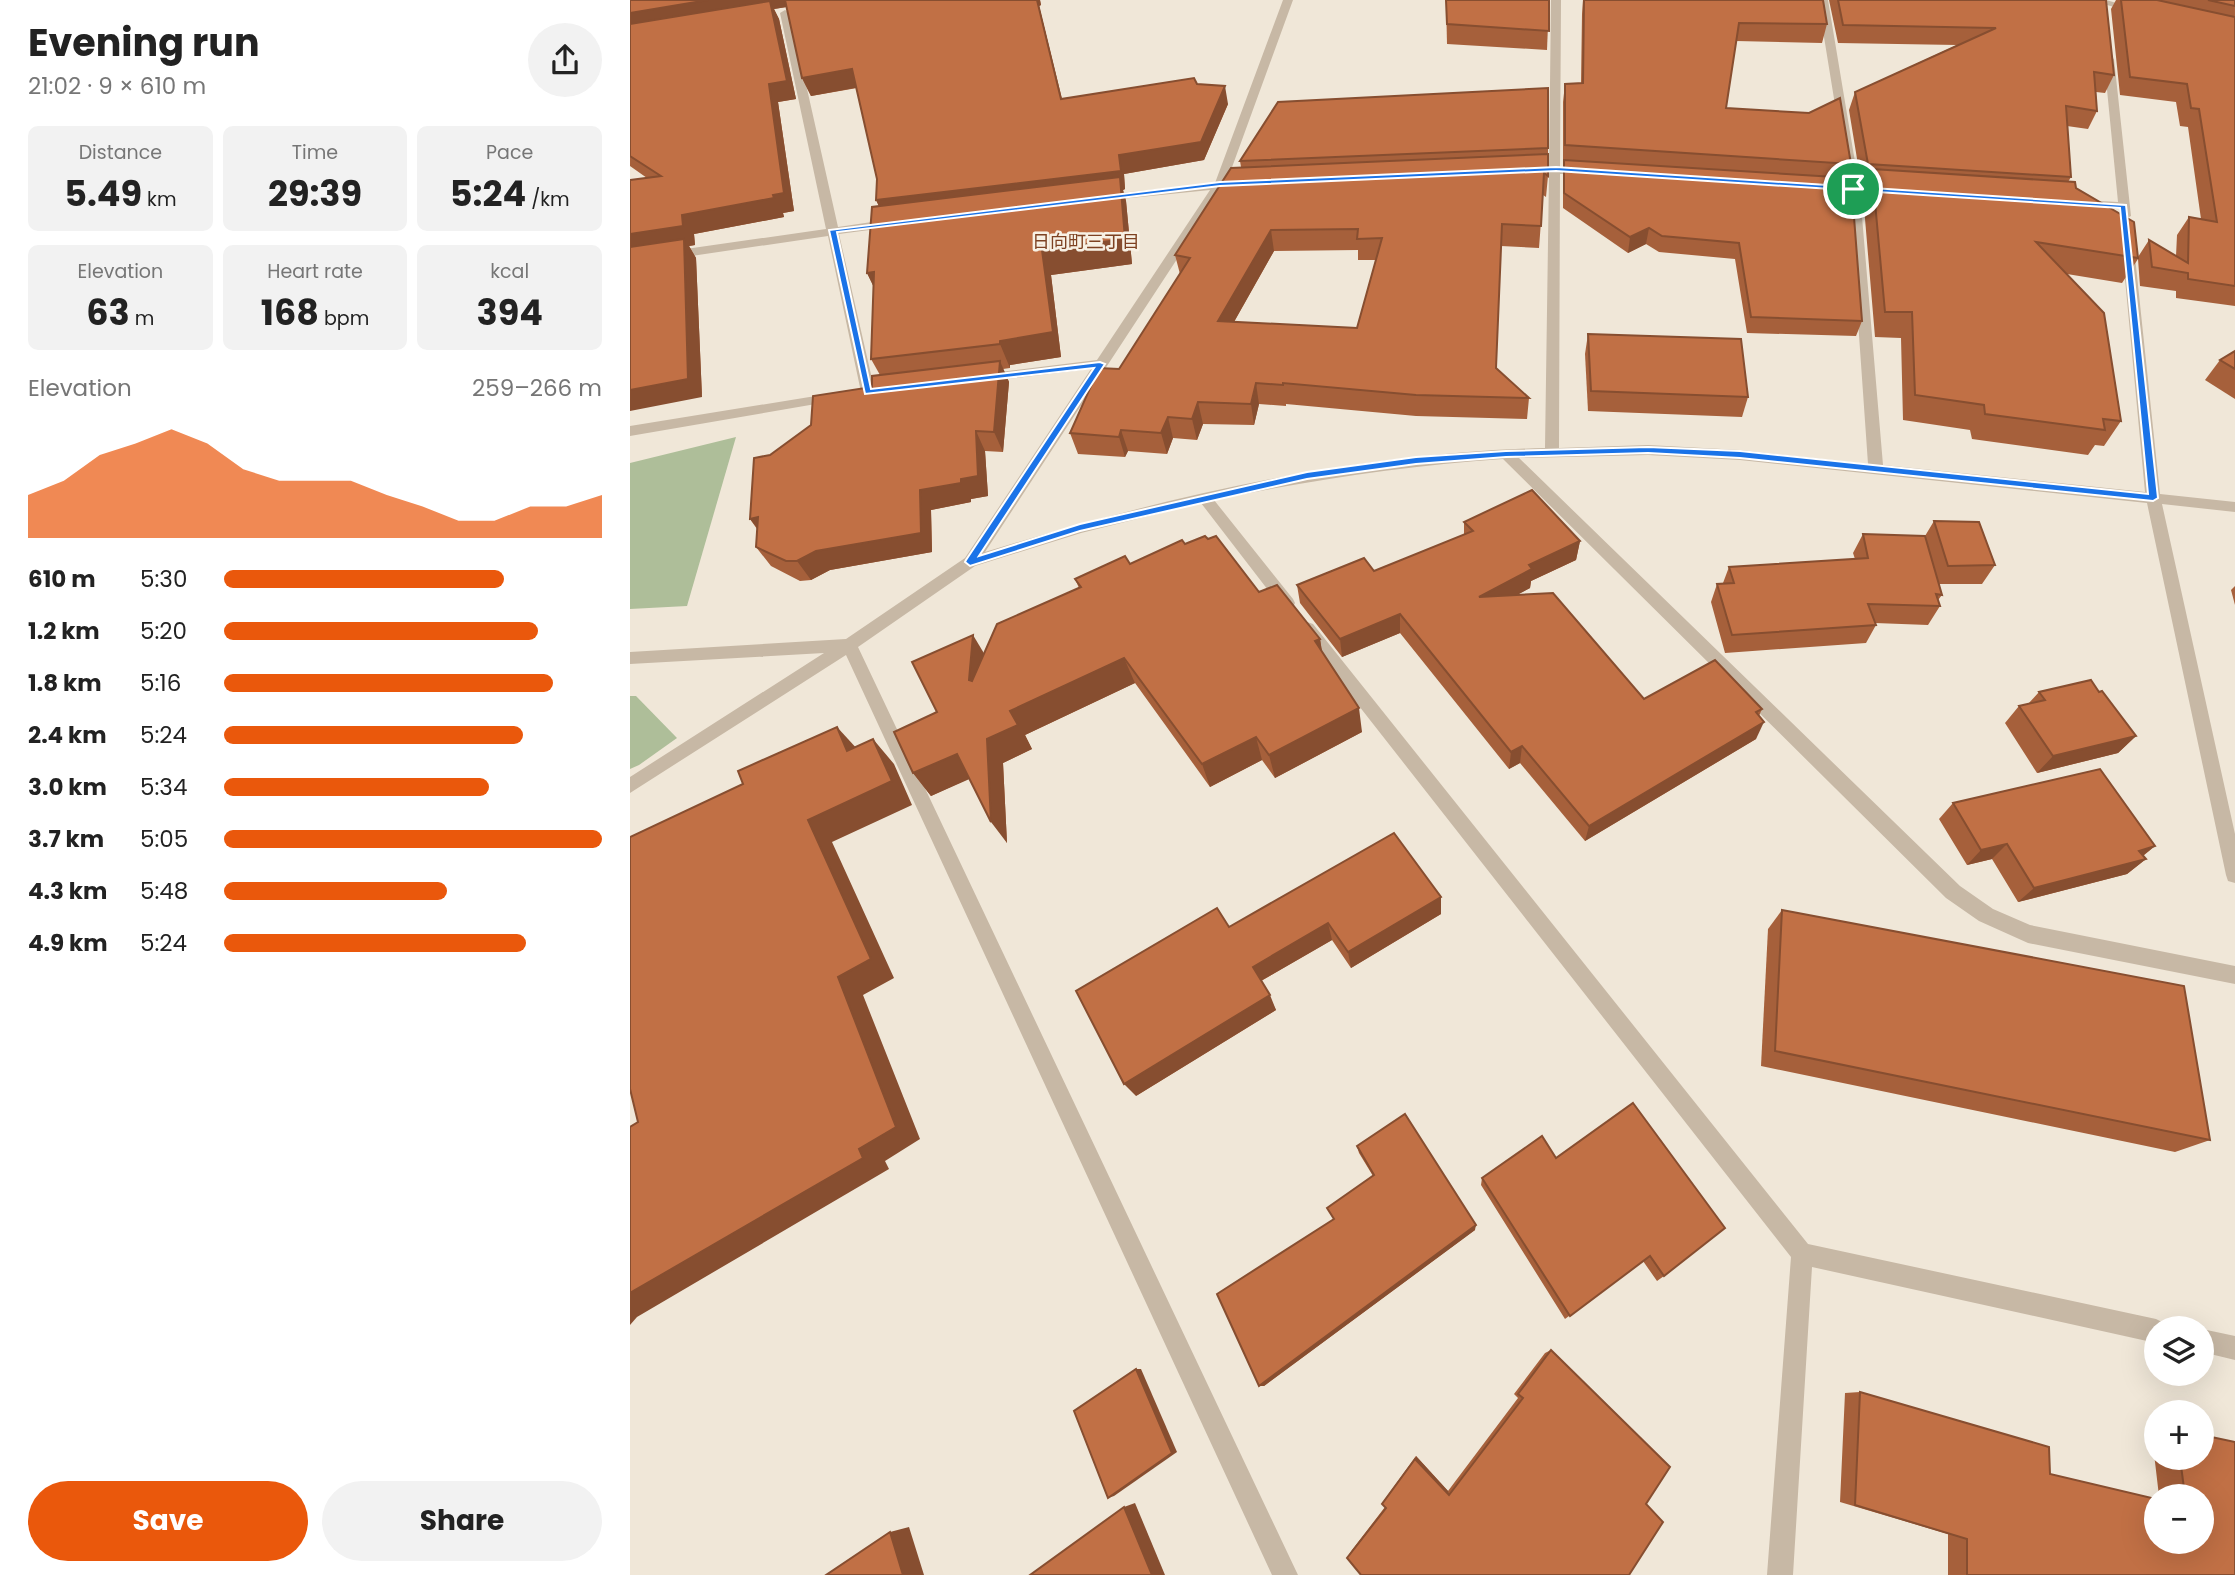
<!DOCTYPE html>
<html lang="en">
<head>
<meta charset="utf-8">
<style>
	:root { --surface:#fff; --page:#f2f2f2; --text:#222; --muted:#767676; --accent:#ea580c }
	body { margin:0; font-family:Poppins,"Noto Sans JP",sans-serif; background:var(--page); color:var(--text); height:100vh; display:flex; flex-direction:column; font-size:26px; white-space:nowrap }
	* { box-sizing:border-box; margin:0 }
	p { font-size:23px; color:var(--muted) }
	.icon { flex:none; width:38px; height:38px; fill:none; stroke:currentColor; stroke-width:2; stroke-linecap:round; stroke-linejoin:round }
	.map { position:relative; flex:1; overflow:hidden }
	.side { display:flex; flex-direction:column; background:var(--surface); width:630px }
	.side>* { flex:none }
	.fabs { position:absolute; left:1514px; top:1316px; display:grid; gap:14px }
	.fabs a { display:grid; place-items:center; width:70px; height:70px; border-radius:50%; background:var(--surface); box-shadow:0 7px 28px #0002; font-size:35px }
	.pin { position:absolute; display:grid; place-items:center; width:60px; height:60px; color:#fff; margin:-30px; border:4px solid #fff; border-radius:50%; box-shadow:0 2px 7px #0007 }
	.round { display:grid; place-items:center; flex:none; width:74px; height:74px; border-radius:37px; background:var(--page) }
	.head { display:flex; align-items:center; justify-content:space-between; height:119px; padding:0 28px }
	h1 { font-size:38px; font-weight:700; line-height:52px }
	.metrics { display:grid; grid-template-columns:repeat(3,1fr); gap:10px; height:119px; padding:7px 28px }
	.metrics div { display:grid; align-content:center; border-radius:10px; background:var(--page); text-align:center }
	.metrics b { font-size:35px; font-weight:700 }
	.metrics small { font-size:19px; font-weight:400 }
	.metrics p { font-size:19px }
	.chart { height:196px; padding:14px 28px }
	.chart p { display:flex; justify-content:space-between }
	.chart svg { width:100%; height:126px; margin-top:7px; fill:var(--accent); opacity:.7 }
	.cta { display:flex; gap:14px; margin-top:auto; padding:14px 28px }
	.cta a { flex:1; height:80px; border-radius:42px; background:var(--accent); color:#fff; font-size:28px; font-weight:700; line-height:80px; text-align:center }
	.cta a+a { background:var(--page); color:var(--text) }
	ul { padding:0 28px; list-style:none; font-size:23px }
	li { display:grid; grid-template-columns:112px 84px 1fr; align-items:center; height:52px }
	li i { height:18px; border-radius:9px; background:var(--accent) }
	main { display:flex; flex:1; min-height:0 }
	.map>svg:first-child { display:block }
	.green { fill:#aebe99 }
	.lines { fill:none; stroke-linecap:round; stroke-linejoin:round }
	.minor { fill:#c7b8a5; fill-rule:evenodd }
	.wall { fill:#a6603b; fill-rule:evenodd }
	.shaded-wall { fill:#874e30 }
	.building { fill:#c17045; stroke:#874e30; stroke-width:2; fill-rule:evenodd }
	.route { fill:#1a73e8; stroke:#fff; stroke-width:2; fill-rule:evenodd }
	.labels { text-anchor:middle; stroke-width:5; stroke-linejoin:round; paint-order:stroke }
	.far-neighbourhood-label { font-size:18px; fill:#7e4222; stroke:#f8f1e4 }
</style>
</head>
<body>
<main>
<section class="side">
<div class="head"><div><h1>Evening run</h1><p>21:02 · 9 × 610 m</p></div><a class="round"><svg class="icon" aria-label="share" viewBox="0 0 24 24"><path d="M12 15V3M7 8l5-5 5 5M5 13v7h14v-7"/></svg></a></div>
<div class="metrics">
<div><p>Distance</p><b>5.49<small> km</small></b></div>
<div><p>Time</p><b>29:39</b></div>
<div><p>Pace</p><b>5:24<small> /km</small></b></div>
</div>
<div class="metrics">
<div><p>Elevation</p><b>63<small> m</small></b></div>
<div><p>Heart rate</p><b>168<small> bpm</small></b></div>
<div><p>kcal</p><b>394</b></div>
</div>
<div class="chart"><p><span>Elevation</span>259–266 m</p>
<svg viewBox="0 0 160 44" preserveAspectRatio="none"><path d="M0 44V29L10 24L20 15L30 11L40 6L50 11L60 20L70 24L80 24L90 24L100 29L110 33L120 38L130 38L140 33L150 33L160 29V44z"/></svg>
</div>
<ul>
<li><b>610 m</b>5:30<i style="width:74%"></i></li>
<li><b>1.2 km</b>5:20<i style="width:83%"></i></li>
<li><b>1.8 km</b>5:16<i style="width:87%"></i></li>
<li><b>2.4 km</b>5:24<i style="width:79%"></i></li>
<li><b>3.0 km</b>5:34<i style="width:70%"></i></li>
<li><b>3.7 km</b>5:05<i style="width:100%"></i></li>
<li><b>4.3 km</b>5:48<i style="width:59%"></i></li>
<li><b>4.9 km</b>5:24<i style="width:80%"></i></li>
</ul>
<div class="cta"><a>Save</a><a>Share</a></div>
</section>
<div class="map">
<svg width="1605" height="1575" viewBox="0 0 1605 1575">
	<rect width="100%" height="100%" fill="#f0e7d8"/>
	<!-- green -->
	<g class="green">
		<path d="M106 437 57 606 0 609V463Z"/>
		<path d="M0 696H6L47 738 9 765 0 769Z"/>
	</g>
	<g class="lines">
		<!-- minor -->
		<g class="minor">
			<path d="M653 0H663L597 181 613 180 619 183 613 186 593 189 355 552C538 496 723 453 915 448L919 174 897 173 891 170 897 167H919L921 0H931L930 167 956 168 962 171 956 174H930L929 448 1018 445 1110 450 1238 464 1219 192 1200 190 1194 187 1200 184 1218 185 1188 0H1198L1229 186 1256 188 1262 191 1256 194 1230 193 1253 465 1515 492 1492 247 1498 243 1504 247 1530 494 1605 502V512L1532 504 1605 834V883L1598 881 1596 875 1517 503 1110 460 1018 455 889 458 1330 886 1363 909 1400 925 1605 966V984L1398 943 1349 921 1316 898 873 459C774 466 681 480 584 500L663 599 665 603 663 607H651L571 503 451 533 345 566 228 647 668 1575H642L216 655 0 793V777L194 653 0 664V652L216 639 335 558 461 369 353 382 346 378 353 374 467 360 580 190 471 201 465 198 471 195 585 183Z"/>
			<path d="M1459 0H1476L1511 10 1506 13Z"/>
			<path d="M155 10 160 13 208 227 262 219 268 223 262 227 209 234 245 392 238 396 231 392 198 236 0 265V257L196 229 150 13Z"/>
			<path d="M1479 56 1484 59 1501 216 1495 219 1489 216V209L1452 206 1446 203 1452 200 1488 202 1474 59Z"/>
			<path d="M204 393 211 397 209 400 0 436V426Z"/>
			<path d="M677 622 683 624 1178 1244 1526 1319 1534 1323 1536 1328H1526V1343L1182 1267 1163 1575H1137L1161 1257 671 632 669 628 671 624Z"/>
			<path d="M1572 1329 1605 1336V1360L1572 1352Z"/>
		</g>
	</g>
	<!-- wall -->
	<g class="wall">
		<path d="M0 0H410L411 5 409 6 432 99 567 84 598 104 574 160 494 174 495 189 493 190 496 201 502 264 421 275 431 357 380 365V368L373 369 379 382 373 452 355 451 358 496 341 499V502L301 510 302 552 200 570 181 580 170 581 141 566 126 547 127 529 120 519 140 455 242 387 250 375 241 359 244 287 237 273 249 206 246 200 247 179 227 88 181 96 172 78 157 7 144 9 149 19 166 99 148 102 164 211 153 213 154 217 64 234 65 245 59 246 66 258 72 397 17 178 0 166Z"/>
		<path d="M816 0H919L917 50 817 44Z"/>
		<path d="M953 0 1197 24 1192 43 1106 41 1096 108 1221 164 1216 178 1232 321 1226 336 1117 333 1105 259 1029 252 1016 244 998 253 933 208V176L934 164H933V102L935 84 951 83 952 14Z"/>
		<path d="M1199 0H1476L1484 75 1475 93 1466 92 1467 111 1458 129 1437 126 1441 177 1438 182 1446 188 1508 257 1519 240 1546 256 1547 235 1559 217 1571 219 1558 127 1550 126 1546 102 1490 95 1481 9 1486 0H1605V306L1546 298V291L1510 286 1508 259 1492 283 1437 274 1491 421 1474 446 1465 445 1458 455 1342 439 1340 430 1273 420 1271 338 1245 337 1233 195 1237 183H1231L1219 110 1225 92 1327 45 1208 43Z"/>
		<path d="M918 148V176L916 197 913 195 909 248 871 246 866 368 899 398 897 419 786 416 656 404V406L629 404 624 425 573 424 567 440 543 438 537 454 498 451 495 457 448 454 440 433 489 369 550 274 545 255 611 167 610 161ZM728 250V260H746L727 328 604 322 644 251Z"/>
		<path d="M958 334 1118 397 1112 417 958 411 955 354Z"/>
		<path d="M1605 351V399L1575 380 1590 360Z"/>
		<path d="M1304 521 1365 565 1352 584H1309L1312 595 1308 600 1310 606 1298 625 1245 623 1246 625 1236 643 1095 653 1081 602 1087 584 1093 583 1099 567 1225 559 1223 553 1233 534 1295 536Z"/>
		<path d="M834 522 950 541 946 560 901 581 900 588 886 595 1014 699 1132 709 1129 716 1126 739 955 841 890 763 879 769 770 633 712 657 670 603 667 585 744 571 834 535Z"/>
		<path d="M555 544 629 592 690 639 692 652 732 732 645 778 632 760 580 787 505 683 395 735 402 749 373 763 377 843 340 778 301 796 283 773 354 654 449 588 445 579 500 564Z"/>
		<path d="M1605 586V605L1601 590Z"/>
		<path d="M1409 692H1469L1506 736 1488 753 1407 773 1375 723 1389 706 1398 704Z"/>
		<path d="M1323 803 1525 846 1513 856 1516 859 1497 874 1388 902 1362 859 1337 865 1309 819Z"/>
		<path d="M1152 910 1580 1140 1545 1152 1131 1066 1138 929Z"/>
		<path d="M811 914 721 968 702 940 631 981 646 1010 506 1096 599 927Z"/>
		<path d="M1003 1103 1034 1276 1027 1281 1013 1261 935 1319 851 1185 852 1178 926 1158Z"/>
		<path d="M727 1146 845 1230 634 1386H629L703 1219 743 1176 729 1153Z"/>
		<path d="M921 1350 1040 1467 717 1558 722 1550 755 1507 752 1504 755 1499 786 1456 818 1491 888 1398 884 1394 915 1353Z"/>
		<path d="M1230 1392 1420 1474 1526 1542 1572 1496H1529L1521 1428H1526V1458H1572L1605 1575H1318V1534L1210 1502 1215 1393Z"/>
	</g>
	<!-- shaded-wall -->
	<g class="shaded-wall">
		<path d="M78 0H198L144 9 149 19 166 99 148 102 164 211 153 213 154 217 64 234 65 245 59 246 66 258 72 397 0 411V234L53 226 0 32V13Z"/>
		<path d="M407 0H410L411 5 409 6 436 117Z"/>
		<path d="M222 69 230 87 181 96 172 78Z"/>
		<path d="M595 86 598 104 574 160 494 174 495 189 493 190 496 201 502 264 421 275 431 357 380 365V368L370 344V341L412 250 255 219 246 200 489 155Z"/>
		<path d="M1019 228 1016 244 998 253 1000 237Z"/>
		<path d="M641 230 644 251 592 343 588 321Z"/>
		<path d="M244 272 249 298 237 273Z"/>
		<path d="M370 361 379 382 373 452 364 432Z"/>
		<path d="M626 383 629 404 624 425 621 404Z"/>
		<path d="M568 402 573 424 567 440 562 419Z"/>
		<path d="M538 417 543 438 537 454 531 433Z"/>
		<path d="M491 430 498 451 495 457 489 437Z"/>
		<path d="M346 431 355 451 358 496 341 499V502L301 510 302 552 200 570 181 580 167 561 290 490Z"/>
		<path d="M128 517 135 538 120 519Z"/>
		<path d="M950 541 946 560 901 581 900 588 848 616 849 597 899 565Z"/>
		<path d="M770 614V633L712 657 710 639Z"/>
		<path d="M343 635 358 660 354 704 339 680Z"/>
		<path d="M690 639 694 664 685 641Z"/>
		<path d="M494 658 505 683 395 735 402 749 373 763 377 843 361 822 357 739 380 711Z"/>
		<path d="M729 708 732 732 645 778 639 755Z"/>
		<path d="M1134 722 1126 739 955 841 959 826Z"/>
		<path d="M207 727 229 751H217Z"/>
		<path d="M1506 736 1488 753 1407 773 1423 756Z"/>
		<path d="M626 737 632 760 580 787 572 764Z"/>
		<path d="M243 739 264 764 282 805 202 842 264 978 233 995 290 1139 255 1161 259 1169 7 1317 0 1325V1293L229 1149 208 977 178 820Z"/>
		<path d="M892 746 890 763 879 769 881 752Z"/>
		<path d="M327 754 344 777 301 796 283 773Z"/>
		<path d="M1377 844 1362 859 1337 865 1351 850Z"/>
		<path d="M1525 846 1506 861 1509 851Z"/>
		<path d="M1516 859 1497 874 1388 902 1404 888Z"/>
		<path d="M811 897V914L721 968 718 952Z"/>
		<path d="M698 923 702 940 629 982 623 967Z"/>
		<path d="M640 995 646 1010 506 1096 494 1084Z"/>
		<path d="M846 1225 845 1230 634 1386H629Z"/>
		<path d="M506 1369H511L547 1452 484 1496 478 1498Z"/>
		<path d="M786 1456 818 1491 819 1495 785 1459Z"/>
		<path d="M505 1503 535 1575H522L494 1507Z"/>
		<path d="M279 1527 294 1575H273L260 1532Z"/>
	</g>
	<!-- building -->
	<g class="building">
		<path d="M0 0H78L0 13Z"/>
		<path d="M155 0H407L431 99 564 78 567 84 595 86 571 142 489 155 491 171 246 200 247 179 222 69 172 78Z"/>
		<path d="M816 0H919V31L817 24Z"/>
		<path d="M954 0H1193L1197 24 1109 23 1096 108 1179 113 1210 98 1221 164 935 145V84L953 83Z"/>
		<path d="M1208 0H1476L1484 75 1464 72 1467 111 1436 106 1441 177 1238 164 1225 92 1366 28 1213 25Z"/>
		<path d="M1491 0H1527L1605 17V286L1558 279V273L1522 267 1519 240 1558 263 1559 217 1587 222 1569 109 1561 108 1557 84 1500 77Z"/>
		<path d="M1578 0H1605V6Z"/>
		<path d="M140 1 157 81 139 84 154 193 143 195 144 198 52 215 53 226 0 234V180L31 176 0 156V24Z"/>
		<path d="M918 88V148L610 161 648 102Z"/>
		<path d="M918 154V176L914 173 911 226 872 224 866 368 899 398 786 395 653 383V385L626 383 621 404 568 402 562 419 538 417 531 433 491 430 489 437 440 433 469 368 489 369 560 258 545 255 601 168ZM728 229 727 239 752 238 727 328 588 321 641 230Z"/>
		<path d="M934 160 1221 178 1232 321 1121 317 1109 243 1032 236 1019 228 1000 237 934 193Z"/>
		<path d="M1242 169 1445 182 1446 188 1504 222 1508 258 1406 242 1474 313 1491 421 1473 419 1475 430 1355 414 1354 405 1285 395 1282 312H1255Z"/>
		<path d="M490 177 495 239 412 250 423 332 370 341V344L241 359 244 272 237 273 242 207Z"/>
		<path d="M54 239 58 379 0 390V247Z"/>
		<path d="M958 334 1111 339 1118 397 961 391Z"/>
		<path d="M1605 351V369L1590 360Z"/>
		<path d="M370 361 364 432 346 431 348 476 331 479V483L290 490 291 533 186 551 167 561H156L126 547 128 517 120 519 124 458 140 455 181 425 183 396 242 387V376Z"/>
		<path d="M902 490 950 541 899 565 902 569 849 597 923 593 1014 699 1085 660 1132 709 1126 712 1134 722 959 826 892 746 881 752 770 614 710 639 667 585 734 558 744 571 843 531 834 522Z"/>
		<path d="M1304 521 1349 522 1365 565 1318 566Z"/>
		<path d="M1233 534 1295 536 1312 595 1306 594 1310 606 1238 604 1246 625 1102 635 1087 584 1104 583 1099 567 1238 558Z"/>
		<path d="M575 536 578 539 586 536 629 592 647 585 690 639 685 641 729 708 639 755 626 737 572 764 494 658 380 711 388 725 357 739 361 822 327 754 283 773 264 732 307 712 282 662 343 635 339 680 342 681 367 624 451 587 445 579 495 556 500 564 552 540 555 544Z"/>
		<path d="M1461 680 1469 692 1472 691 1506 736 1423 756 1389 706 1415 700 1409 692Z"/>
		<path d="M207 727 217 751 243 739 262 781 178 820 241 959 208 977 266 1127 229 1149 233 1158 0 1293V1127L8 1122 0 1089V837L113 784 108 771Z"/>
		<path d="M1470 769 1525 846 1509 851 1516 859 1404 888 1377 844 1351 850 1323 803Z"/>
		<path d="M764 833 811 897 718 952 698 923 623 967 640 995 494 1084 446 991 587 908 599 927Z"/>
		<path d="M1152 910 1554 986 1580 1140 1145 1051Z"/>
		<path d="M1003 1103 1095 1228 1034 1276 1020 1256 940 1316 852 1178 912 1136 926 1158Z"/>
		<path d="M775 1114 846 1225 629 1386 587 1294 704 1219 697 1208 744 1175 727 1146Z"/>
		<path d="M921 1350 1040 1467 1016 1504 1033 1522 999 1575H731L717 1558 756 1508 752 1504 785 1459 819 1495 893 1398 888 1394Z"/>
		<path d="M506 1369 542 1453 478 1498 444 1411Z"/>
		<path d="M1230 1392 1419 1447 1420 1474 1526 1499V1542H1572V1496H1555L1550 1458H1572V1435L1605 1442V1575H1337V1539L1225 1505Z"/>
		<path d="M494 1507 522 1575H400Z"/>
		<path d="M260 1532 273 1575H196Z"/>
	</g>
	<!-- route -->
	<path class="route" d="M926 167 1496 205 1528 498 1523 501 1110 458 1018 453 876 457 786 464 677 479 450 531 340 566 335 562 336 560 464 368 235 394 199 230 590 182ZM926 171 1490 208 1518 494 1110 451 1018 447 876 451 786 457 677 472 450 524 349 556 475 364 470 362 241 389 207 232 590 186Z"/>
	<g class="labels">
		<!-- far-neighbourhood labels -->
		<g class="far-neighbourhood-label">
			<text x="456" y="248">日向町三丁目</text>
		</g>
	</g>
</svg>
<div class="fabs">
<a><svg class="icon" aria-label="layers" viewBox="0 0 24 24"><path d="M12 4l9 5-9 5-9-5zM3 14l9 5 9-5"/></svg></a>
<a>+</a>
<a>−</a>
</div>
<div class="pin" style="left:1223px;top:189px;background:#1e9e55"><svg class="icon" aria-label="arrive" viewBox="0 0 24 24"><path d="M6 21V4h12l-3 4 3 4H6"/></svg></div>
</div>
</main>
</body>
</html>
